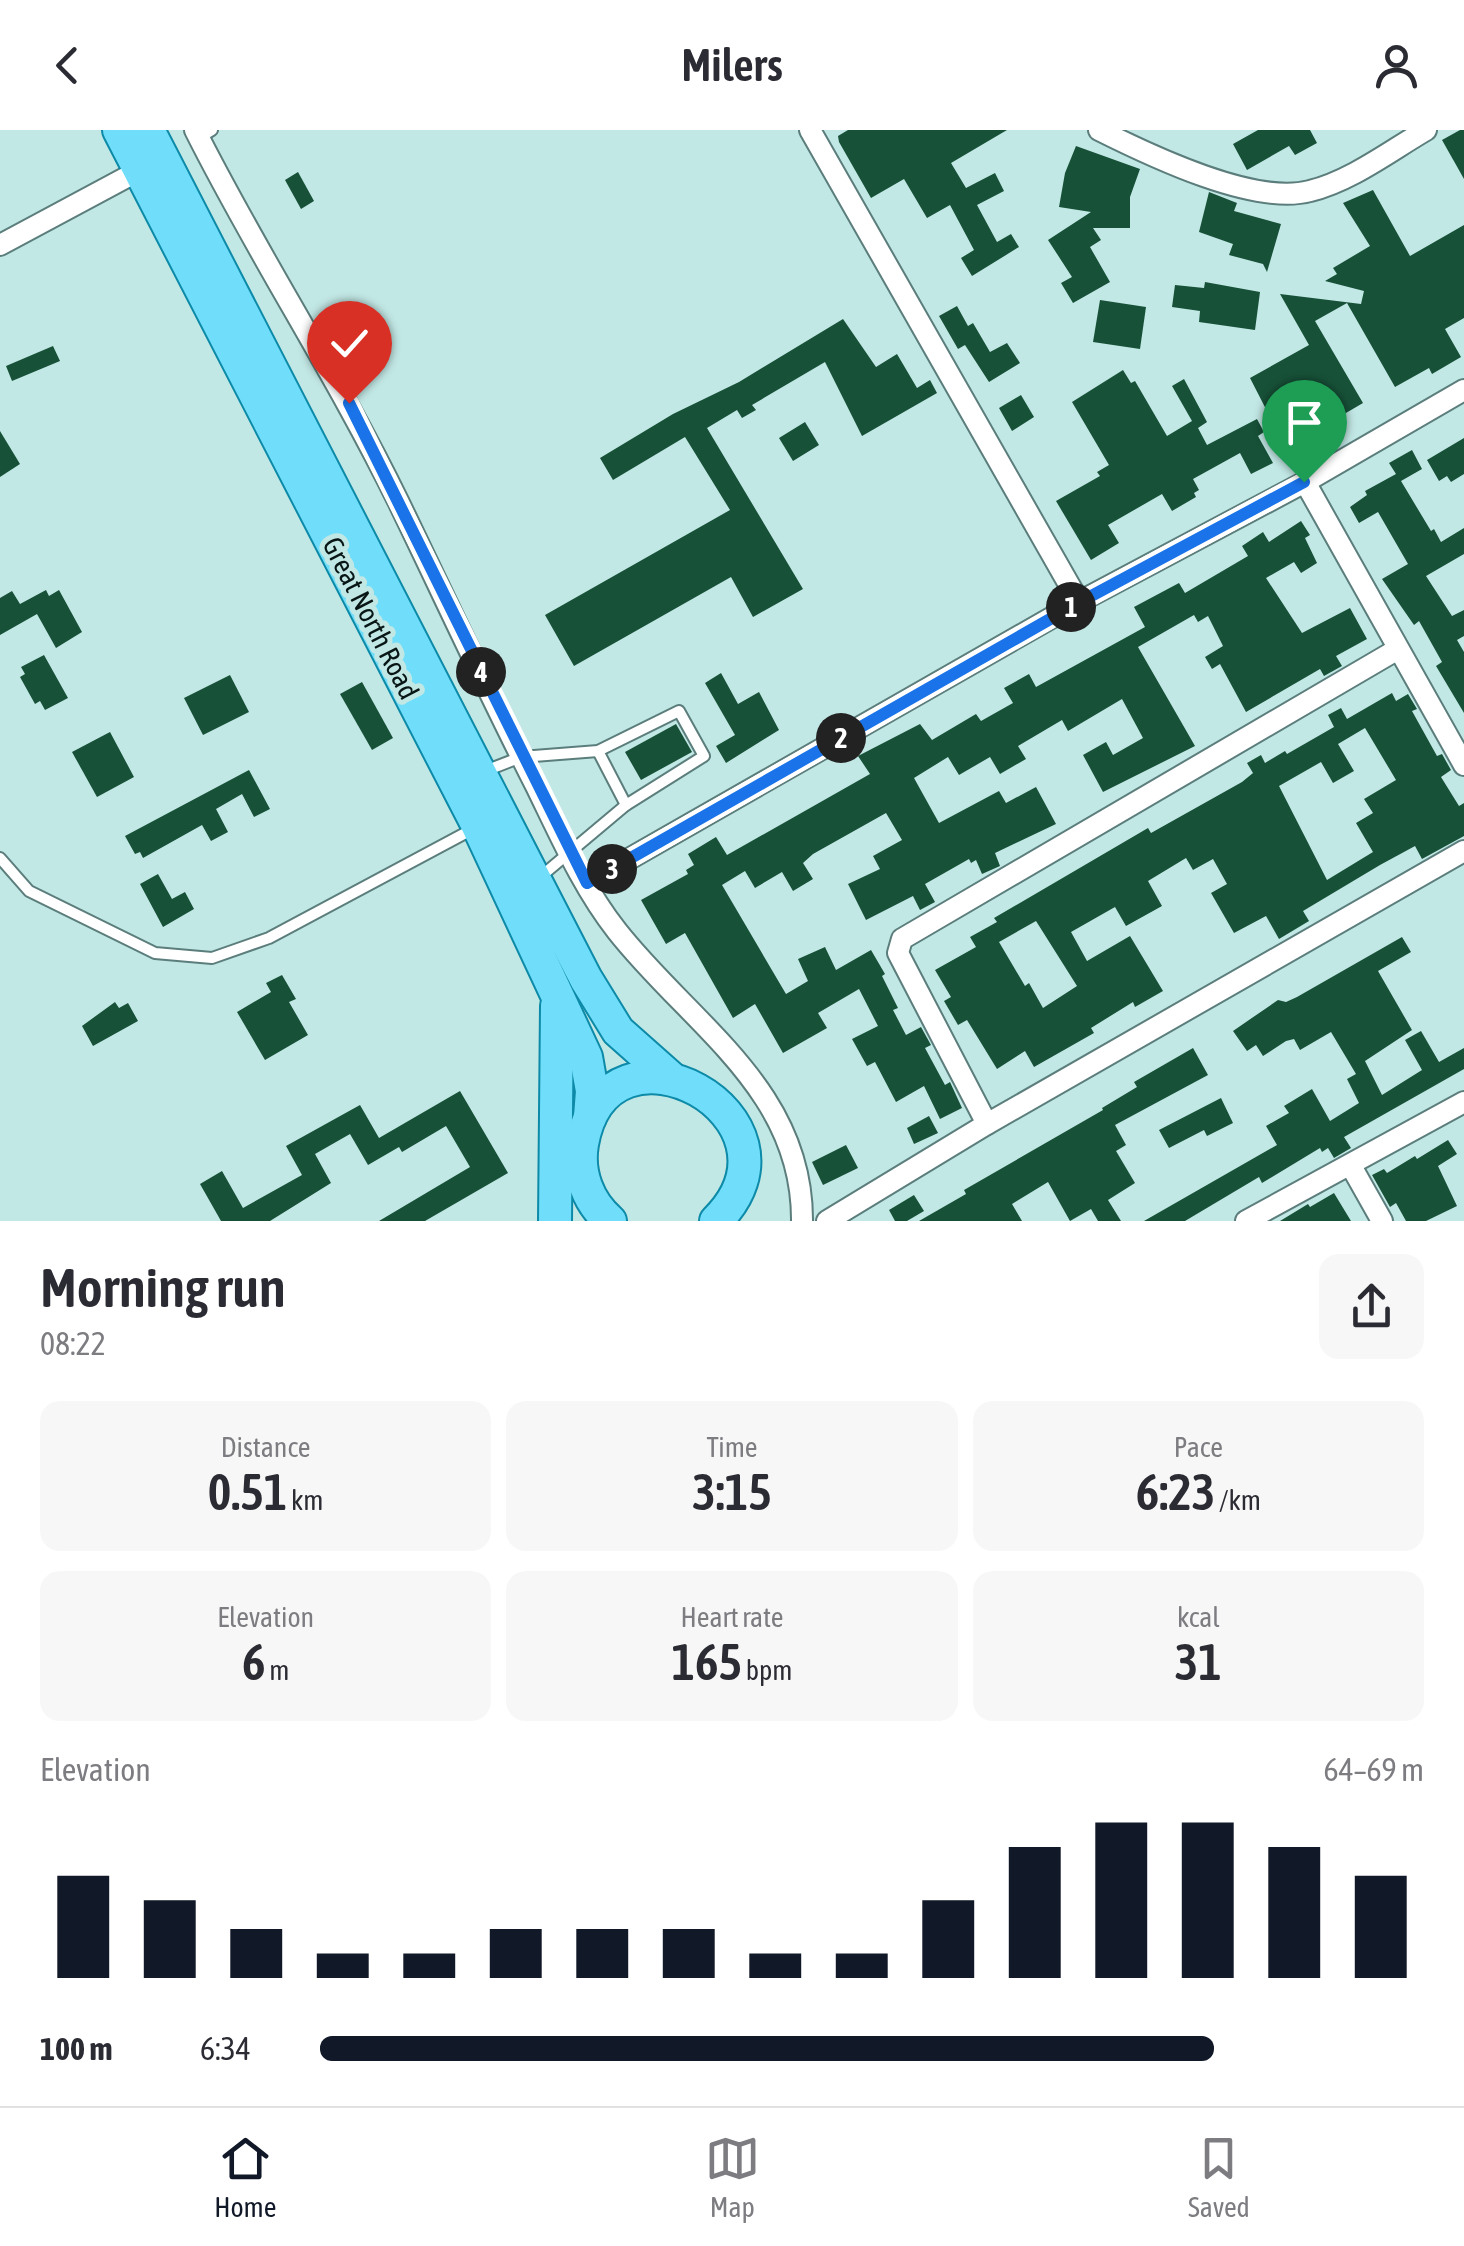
<!DOCTYPE html>
<html lang="en">
<head>
<meta charset="utf-8">
<style>
	:root { --surface:#fff; --page:#f7f7f7; --text:#2b2b33; --muted:#7c7c81; --line:#e1e1e2; --accent:#111827 }
	body { margin:0; font-family:"Asap Condensed",sans-serif; background:var(--page); color:var(--text); height:100vh; display:flex; flex-direction:column; font-size:38px; white-space:nowrap }
	* { box-sizing:border-box; margin:0 }
	p { font-size:32px; color:var(--muted) }
	.icon { flex:none; width:55px; height:55px; fill:none; stroke:currentColor; stroke-width:2; stroke-linecap:round; stroke-linejoin:round }
	.map { position:relative; height:1091px; overflow:hidden }
	.sheet { display:flex; flex-direction:column; background:var(--surface); flex:1 }
	.sheet>* { flex:none }
	.pin { position:absolute; display:grid; place-items:center; width:85px; height:85px; color:#fff; margin:-102px -42px; border-radius:50% 50% 50% 0; rotate:-45deg; box-shadow:0 0 10px #0007 }
	.pin .icon { rotate:45deg }
	.km { position:absolute; width:50px; height:50px; margin:-25px; border-radius:50%; background:#222; color:#fff; font-size:28px; line-height:50px; text-align:center }
	.round { display:grid; place-items:center; flex:none; width:105px; height:105px; border-radius:20px; background:var(--page) }
	.summary { display:flex; align-items:center; justify-content:space-between; height:170px; padding:0 40px }
	h1 { font-size:55px; font-weight:600; line-height:75px }
	.figures { display:grid; grid-template-columns:repeat(3,1fr); gap:15px; height:170px; padding:10px 40px }
	.figures div { display:grid; align-content:center; border-radius:20px; background:var(--page); text-align:center }
	.figures b { font-size:50px; font-weight:600 }
	.figures small { font-size:28px; font-weight:400 }
	.figures p { font-size:28px }
	.chart { height:280px; padding:20px 40px }
	.chart p { display:flex; justify-content:space-between }
	.chart svg { width:100%; height:180px; margin-top:10px; stroke:var(--accent); stroke-width:6 }
	ul { padding:0 40px; list-style:none; font-size:32px }
	li { display:grid; grid-template-columns:160px 120px 1fr; align-items:center; height:75px }
	li i { height:25px; border-radius:12px; background:var(--accent) }
	header { display:flex; justify-content:space-between; align-items:center; height:130px; padding:0 40px; background:var(--surface); font-size:45px; font-weight:600 }
	.menu { display:flex; justify-content:space-around; align-items:center; height:140px; border-top:2px solid var(--line); background:var(--surface); font-size:28px; color:var(--muted) }
	.menu a { display:grid; justify-items:center; gap:5px }
	.menu .active { color:var(--accent) }
	.map>svg:first-child { display:block }
	.building { fill:#175138; fill-rule:evenodd }
	.lines { fill:none; stroke-linecap:round; stroke-linejoin:round }
	.lane-casing { stroke:#5b7e7c; stroke-width:14 }
	.street-casing { stroke:#5b7e7c; stroke-width:24 }
	.primary-casing { stroke:#0d8aa8; stroke-width:36 }
	.lane { stroke:#fff; stroke-width:10 }
	.street { stroke:#fff; stroke-width:20 }
	.primary { stroke:#70defa; stroke-width:32 }
	.route-casing { stroke:#fff; stroke-width:20 }
	.route { stroke:#1a73e8; stroke-width:12 }
	.labels { text-anchor:middle; stroke-width:10; stroke-linejoin:round; paint-order:stroke }
	.street-label { font-size:28px; fill:#081615; stroke:#c2e8e5 }
</style>
</head>
<body>
<header><svg class="icon" aria-label="back" viewBox="0 0 24 24"><path d="M15 5l-7 7 7 7"/></svg>Milers<svg class="icon" aria-label="person" viewBox="0 0 24 24"><circle cx="12" cy="8" r="4"/><path d="M4 21q1-7 8-7t8 7"/></svg></header>
<div class="map">
<svg width="1464" height="1091" viewBox="0 0 1464 1091">
	<rect width="100%" height="100%" fill="#c2e8e5"/>
	<!-- building -->
	<g class="building">
		<path d="M848 0H1007L951 33 966 58 995 43 1004 61 977 75 997 112 1011 104 1019 117 972 146 961 128 974 120 950 75 927 88 904 49 871 68 839 12 838 6Z"/>
		<path d="M1258 0H1310L1317 13 1295 25 1289 16 1247 40 1233 14Z"/>
		<path d="M1460 0H1464V49L1442 10Z"/>
		<path d="M1076 16 1140 39 1130 67V98H1093L1101 110 1090 117 1110 152 1073 173 1061 153 1072 147 1048 110 1091 82 1059 77 1065 43Z"/>
		<path d="M298 42 314 71 301 79 285 50Z"/>
		<path d="M1373 60 1410 126 1464 95V188L1445 199 1461 227 1432 244 1429 238 1395 257 1347 173 1315 191 1363 273 1334 290 1325 272 1300 287 1291 273 1269 285 1250 248 1309 215 1280 164 1361 174 1364 161 1325 151 1337 144 1333 138 1370 116 1343 73Z"/>
		<path d="M1209 62 1237 73 1234 81 1281 94 1267 142 1263 134 1229 125 1233 114 1199 102Z"/>
		<path d="M1205 152 1260 162 1255 200 1199 192 1200 181 1172 177 1175 155 1204 158Z"/>
		<path d="M1100 170 1146 177 1140 219 1093 212Z"/>
		<path d="M957 176 968 196 973 193 990 222 1007 213 1020 233 989 252 965 215 958 219 939 186Z"/>
		<path d="M843 189 876 237 897 224 917 258 930 250 937 263 862 306 825 232 752 275 756 280 742 288 737 280 707 298 803 459 753 487 731 447 574 536 545 485 730 380 685 307 613 350 600 328 673 284 739 252Z"/>
		<path d="M53 216 60 231 12 251 6 236Z"/>
		<path d="M1123 240 1131 253 1135 251 1167 306 1192 291 1172 256 1184 249 1207 292 1198 298 1207 315 1257 289 1264 302 1258 306 1273 333 1251 344 1240 323 1193 349 1199 360 1194 363 1196 367 1172 381 1162 364 1108 395 1119 413 1091 430 1056 371 1100 346 1097 342 1109 335 1072 272Z"/>
		<path d="M1021 265 1034 287 1012 301 999 278Z"/>
		<path d="M805 292 819 315 793 331 779 308Z"/>
		<path d="M0 301 20 334 0 347Z"/>
		<path d="M1464 308V344L1451 352 1447 346 1439 351 1427 330Z"/>
		<path d="M1412 320 1422 339 1401 351 1431 401 1434 399 1441 412 1464 398V424L1426 446 1452 486 1464 480V506L1457 510 1464 522V583L1436 536 1442 532 1419 491 1414 495 1382 449 1408 434 1378 382 1359 393 1350 377 1367 365 1365 361 1396 344 1389 333Z"/>
		<path d="M1301 391 1310 405 1305 408 1317 433 1301 443 1294 432 1266 448 1302 503 1350 478 1367 509 1336 526 1342 536 1324 546 1320 539 1246 582 1220 534 1212 539 1205 527 1223 516 1208 486 1198 492 1194 485 1138 517 1195 616 1103 662 1083 625 1106 612 1113 625 1143 608 1122 569 1068 601 1062 590 1018 616 1026 629 1000 644 990 627 959 645 948 627 914 648 939 693 999 661 1006 673 1036 657 1056 694 995 723 1000 736 982 744 976 730 971 733 969 729 925 754 935 772 920 780 913 766 866 790 848 754 880 739 873 726 902 710 886 683 813 724 803 733 813 749 793 761 782 742 755 758 745 741 722 755 786 864 808 851 798 829 825 817 836 840 871 820 885 844 882 846 898 878 893 880 906 905 921 897 931 915 925 918 945 955 950 952 962 978 940 989 924 956 896 972 875 932 867 936 852 909 878 896 859 859 818 883 827 898 783 923 755 874 733 888 685 803 666 814 641 770 688 744 686 740 694 735 688 724 716 707 727 725 870 644 858 626 920 594 932 610 976 584 981 591 1013 573 1004 558 1029 544 1036 557 1145 497 1134 477 1179 453 1185 463 1248 426 1242 416 1263 402 1269 412Z"/>
		<path d="M46 460 49 466 59 460 82 502 56 518 37 484 0 505V468L12 461 20 474Z"/>
		<path d="M44 525 68 568 45 580 40 571 35 574 20 547 25 544 21 537Z"/>
		<path d="M721 543 738 574 759 562 779 600 726 633 716 616 735 605 705 553Z"/>
		<path d="M230 545 249 582 203 605 184 568Z"/>
		<path d="M362 552 393 608 372 620 340 564Z"/>
		<path d="M1392 563 1396 571 1408 564 1417 579 1412 581 1437 626 1442 624 1451 640 1441 647 1459 676 1464 673V706L1422 729 1415 716 1380 735 1303 781 1309 791 1279 809 1266 786 1234 803 1211 763 1227 754 1213 729 1193 740 1186 728 1148 751 1162 776 1126 796 1115 777 1071 802 1087 831 1130 806 1163 861 1135 877 1133 872 1091 898 1094 903 1034 937 1025 921 997 939 967 890 958 895 944 871 951 867 935 840 976 817 970 807 997 792 994 788 1148 698 1151 703 1242 652 1253 643 1247 633 1261 625 1265 633 1285 621 1287 624 1334 597 1328 585 1341 578 1347 589ZM1365 598 1396 650 1364 669 1373 683 1356 693 1373 722 1327 750 1279 656 1321 632 1333 653 1354 641 1338 614ZM1036 791 1077 856 1043 878 1029 853 1025 856 999 812Z"/>
		<path d="M676 594 692 622 641 650 625 622Z"/>
		<path d="M110 602 134 647 97 667 72 622Z"/>
		<path d="M249 640 270 679 254 687 242 664 216 679 228 702 211 711 202 695 143 728 140 722 135 724 125 706Z"/>
		<path d="M158 744 172 769 185 762 194 779 163 797 140 754Z"/>
		<path d="M1402 807 1411 822 1378 841 1412 900 1365 931 1382 965 1422 940 1405 910 1421 901 1439 932 1464 918V939L1344 1007 1351 1018 1334 1028 1328 1018 1322 1022 1320 1018 1262 1053 1259 1047 1185 1091H1144L1277 1015 1266 996 1289 983 1284 976 1312 959 1330 991 1359 973 1347 949 1356 944 1331 902 1300 920 1294 909 1286 911 1263 926 1256 915 1247 921 1233 901 1278 870 1286 872 1297 867Z"/>
		<path d="M282 845 296 869 289 872 308 905 265 930 237 882 271 862 266 853Z"/>
		<path d="M115 872 119 878 128 873 138 891 93 916 82 896Z"/>
		<path d="M1193 918 1208 945 1115 995 1126 1015 1116 1021 1135 1053 1108 1070 1121 1091H1098L1091 1079 1070 1091 1048 1052 1012 1074 1022 1091H919L966 1064 964 1060 1103 980 1102 978 1137 957 1134 952Z"/>
		<path d="M460 961 508 1043 425 1091H379L470 1037 446 996 402 1022 399 1017 368 1035 350 1004 315 1024 331 1053 270 1091H221L200 1054 222 1041 243 1078 302 1045 286 1016 360 975 379 1008Z"/>
		<path d="M1221 968 1233 993 1207 1006 1204 1000 1169 1018 1159 1000Z"/>
		<path d="M929 986 938 1003 914 1014 907 998Z"/>
		<path d="M1448 1010 1457 1024 1438 1036 1457 1076 1426 1091H1406L1396 1073 1390 1077 1372 1045 1384 1039 1387 1043 1415 1026 1417 1029Z"/>
		<path d="M846 1015 858 1038 823 1055 812 1032Z"/>
		<path d="M1334 1063 1351 1091H1280L1308 1074 1310 1077Z"/>
		<path d="M914 1065 924 1081 907 1091H895L889 1080Z"/>
	</g>
	<g class="lines">
		<!-- lane casing -->
		<g class="lane-casing">
			<g id="lane">
				<path d="M199 8 212 0"/>
				<path d="M598 621 626 675"/>
				<path d="M485 641 521 627 598 621 679 581 704 626 626 675 539 748"/>
				<path d="M0 728 29 761 155 823 212 828 269 808 473 699"/>
			</g>
		</g>
		<!-- street casing -->
		<g class="street-casing">
			<g id="street">
				<path d="M195 0C258 126 336 244 398 371 444 466 488 562 536 656 560 705 583 758 617 801 690 894 803 959 802 1091"/>
				<path d="M810 0 1079 472"/>
				<path d="M1099 0C1151 26 1255 76 1310 61 1351 51 1390 21 1426 0"/>
				<path d="M0 115 140 40"/>
				<path d="M1305 352 1464 635"/>
				<path d="M587 753 1079 472 1305 352 1464 260"/>
				<path d="M987 994 898 823 902 809 1398 519"/>
				<path d="M1351 1036 1382 1091"/>
				<path d="M827 1091 987 994 1464 721"/>
				<path d="M1246 1091 1464 972"/>
			</g>
		</g>
		<!-- primary casing -->
		<g class="primary-casing">
			<g id="primary">
				<path d="M119 0 478 696 586 927 592 961 590 987"/>
				<path d="M148 0 586 849 618 901 671 948"/>
				<path d="M555 1091 557 876"/>
				<path d="M610 1091C588 1072 577 1043 582 1014 607 871 820 987 716 1091"/>
			</g>
		</g>
		<!-- lane -->
		<use href="#lane" class="lane"/>
		<!-- street -->
		<use href="#street" class="street"/>
		<!-- primary -->
		<use href="#primary" class="primary"/>
	</g>
	<g class="lines">
		<!-- route casing -->
		<g class="route-casing">
			<path id="route" d="M349 273 587 753 1080 472 1304 352"/>
		</g>
		<!-- route -->
		<use href="#route" class="route"/>
	</g>
	<g class="labels">
		<!-- street labels -->
		<g class="street-label">
			<text transform="translate(371 488) rotate(63)" y="10">Great North Road</text>
		</g>
	</g>
</svg>
<div class="pin" style="left:1304px;top:352px;background:#1e9e55"><svg class="icon" aria-label="arrive" viewBox="0 0 24 24"><path d="M6 21V4h12l-3 4 3 4H6"/></svg></div>
<div class="pin" style="left:349px;top:273px;background:#d93025"><svg class="icon" aria-label="check" viewBox="0 0 24 24"><path d="M5 12l5 5 9-10"/></svg></div>
<b class="km" style="left:1071px;top:477px">1</b>
<b class="km" style="left:841px;top:608px">2</b>
<b class="km" style="left:612px;top:739px">3</b>
<b class="km" style="left:481px;top:542px">4</b>
</div>
<section class="sheet">
<div class="summary"><div><h1>Morning run</h1><p>08:22</p></div><a class="round"><svg class="icon" aria-label="share" viewBox="0 0 24 24"><path d="M12 15V3M7 8l5-5 5 5M5 13v7h14v-7"/></svg></a></div>
<div class="figures">
<div><p>Distance</p><b>0.51<small> km</small></b></div>
<div><p>Time</p><b>3:15</b></div>
<div><p>Pace</p><b>6:23<small> /km</small></b></div>
</div>
<div class="figures">
<div><p>Elevation</p><b>6<small> m</small></b></div>
<div><p>Heart rate</p><b>165<small> bpm</small></b></div>
<div><p>kcal</p><b>31</b></div>
</div>
<div class="chart"><p><span>Elevation</span>64–69 m</p>
<svg viewBox="0 0 160 44" preserveAspectRatio="none"><path d="M5 44V19M15 44V25M25 44V32M35 44V38M45 44V38M55 44V32M65 44V32M75 44V32M85 44V38M95 44V38M105 44V25M115 44V12M125 44V6M135 44V6M145 44V12M155 44V19"/></svg>
</div>
<ul>
<li><b>100 m</b>6:34<i style="width:81%"></i></li>
</ul>
</section>
<nav class="menu">
<a class="active"><svg class="icon" aria-label="home" viewBox="0 0 24 24"><path d="M3 11l9-7 9 7M6 9v11h12V9"/></svg>Home</a>
<a><svg class="icon" aria-label="map" viewBox="0 0 24 24"><path d="M3 6l6-2 6 2 6-2v14l-6 2-6-2-6 2zM9 4v14M15 6v14"/></svg>Map</a>
<a><svg class="icon" aria-label="saved" viewBox="0 0 24 24"><path d="M7 4h10v16l-5-4-5 4z"/></svg>Saved</a>
</nav>
</body>
</html>
